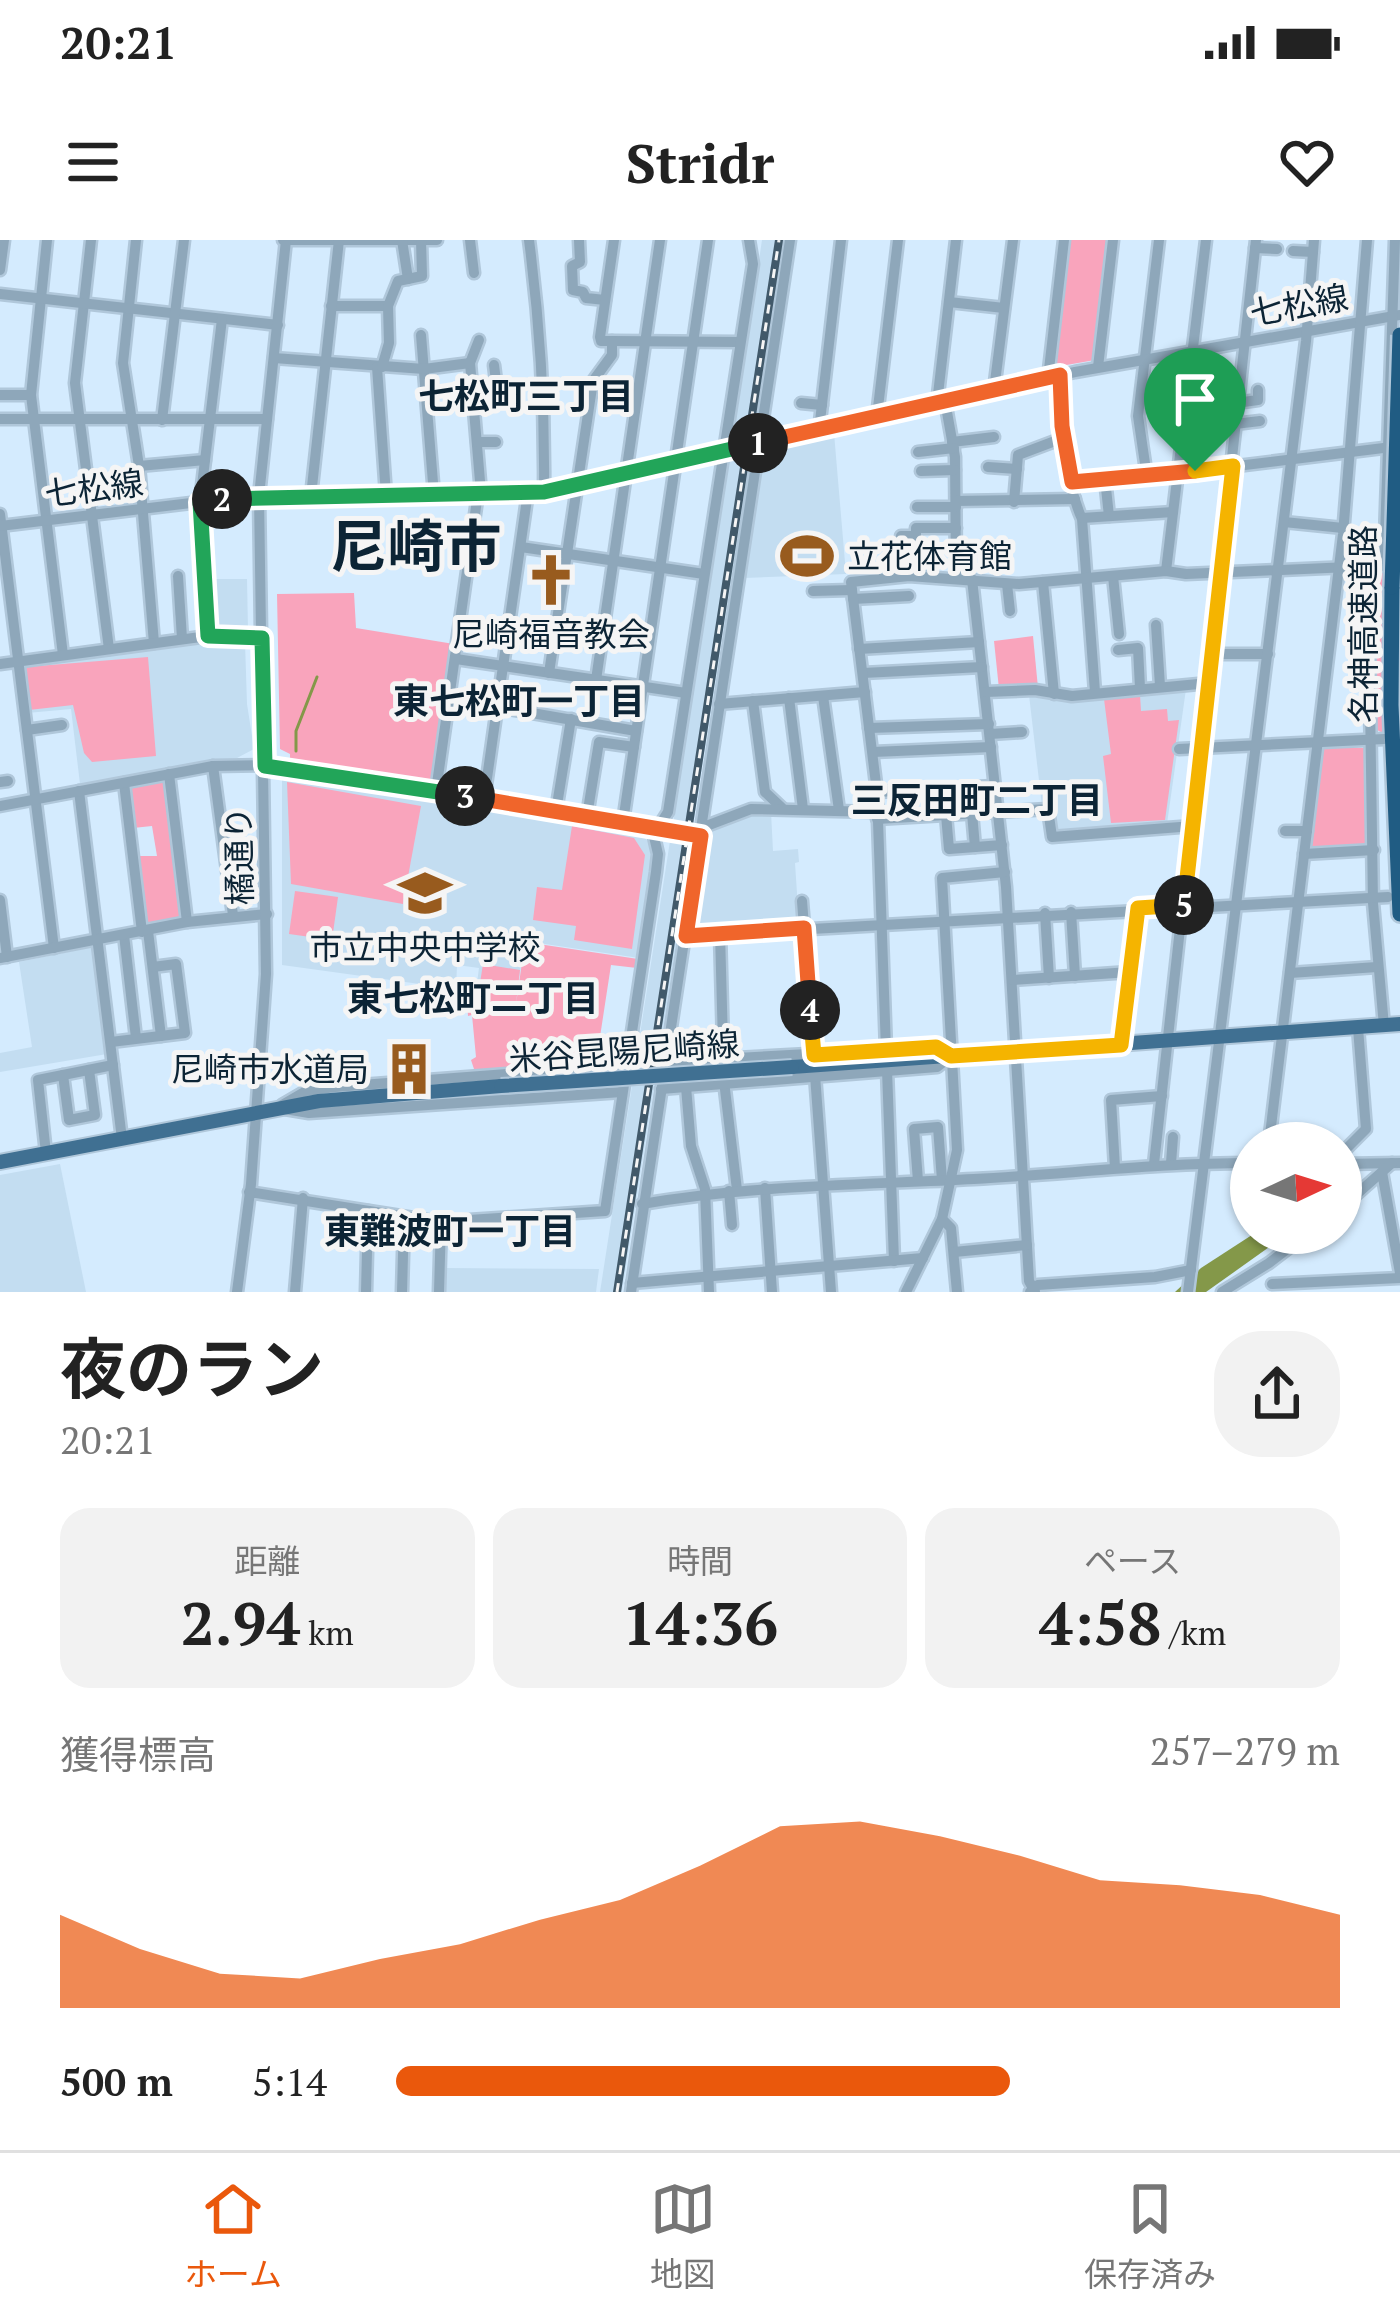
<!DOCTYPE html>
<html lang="ja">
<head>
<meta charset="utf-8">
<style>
	:root { --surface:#fff; --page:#f2f2f2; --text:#222; --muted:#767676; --line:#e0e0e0; --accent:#ea580c }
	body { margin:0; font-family:"PT Serif","Noto Sans JP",serif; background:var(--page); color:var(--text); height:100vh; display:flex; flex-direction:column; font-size:45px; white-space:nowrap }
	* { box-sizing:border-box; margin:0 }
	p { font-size:39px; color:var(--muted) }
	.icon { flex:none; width:66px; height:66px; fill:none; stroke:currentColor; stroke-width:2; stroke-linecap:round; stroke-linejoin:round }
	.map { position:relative; height:1052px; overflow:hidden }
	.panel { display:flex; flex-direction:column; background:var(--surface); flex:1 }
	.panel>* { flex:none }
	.needle { width:78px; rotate:86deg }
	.tools { position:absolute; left:1230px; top:882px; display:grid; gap:24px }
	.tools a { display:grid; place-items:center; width:132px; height:132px; border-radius:50%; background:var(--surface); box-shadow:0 3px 9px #0004; font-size:60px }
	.pin { position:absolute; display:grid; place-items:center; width:102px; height:102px; color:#fff; margin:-123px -51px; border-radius:50% 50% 50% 0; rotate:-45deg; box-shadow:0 0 12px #0007 }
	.pin .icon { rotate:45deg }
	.km { position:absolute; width:60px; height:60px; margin:-30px; border-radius:50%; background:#222; color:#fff; font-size:33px; line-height:60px; text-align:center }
	.round { display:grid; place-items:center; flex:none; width:126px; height:126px; border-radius:48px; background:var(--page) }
	.headline { display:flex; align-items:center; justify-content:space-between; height:204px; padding:0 60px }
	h1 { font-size:66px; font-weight:700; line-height:90px }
	.figures { display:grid; grid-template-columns:repeat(3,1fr); gap:18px; height:204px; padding:12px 60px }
	.figures div { display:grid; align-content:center; border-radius:30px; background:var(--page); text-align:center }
	.figures b { font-size:60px; font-weight:700 }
	.figures small { font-size:33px; font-weight:400 }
	.figures p { font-size:33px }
	.chart { height:336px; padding:24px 60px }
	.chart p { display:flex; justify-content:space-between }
	.chart svg { width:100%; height:216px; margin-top:12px; fill:var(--accent); opacity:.7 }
	ul { padding:0 60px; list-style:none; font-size:39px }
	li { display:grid; grid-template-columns:192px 144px 1fr; align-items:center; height:90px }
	li i { height:30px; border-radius:15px; background:var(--accent) }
	.status { display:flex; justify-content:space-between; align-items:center; height:84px; padding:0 60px; background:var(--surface); direction:ltr }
	.status svg { height:33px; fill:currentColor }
	header { display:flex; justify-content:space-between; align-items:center; height:156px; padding:0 60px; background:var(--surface); font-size:54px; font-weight:700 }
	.tabs { display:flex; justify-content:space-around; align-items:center; height:168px; border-top:3px solid var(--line); background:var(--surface); font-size:33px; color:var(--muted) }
	.tabs a { display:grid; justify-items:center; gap:6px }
	.tabs .current { color:var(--accent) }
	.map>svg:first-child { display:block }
	.built { fill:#c3ddf1 }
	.green { fill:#f9a4bc }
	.water { fill:#849849 }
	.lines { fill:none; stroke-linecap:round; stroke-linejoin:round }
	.stream { stroke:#849849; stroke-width:3 }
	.minor-casing { stroke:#b0c7da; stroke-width:15 }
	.major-casing { stroke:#b0c7da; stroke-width:18 }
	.highway-casing { stroke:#b0c7da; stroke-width:20 }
	.minor { stroke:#8ea7ba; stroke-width:10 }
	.major { stroke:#407092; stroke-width:14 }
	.highway { stroke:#205c83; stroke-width:15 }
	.rail-casing { stroke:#41596a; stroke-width:8 }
	.rail { stroke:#f5f5f5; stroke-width:3; stroke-dasharray:9; stroke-linecap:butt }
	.major-bridge-casing { stroke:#b0c7da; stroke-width:18; stroke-linecap:butt }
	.highway-bridge-casing { stroke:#b0c7da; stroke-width:20; stroke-linecap:butt }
	.major-bridge { stroke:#407092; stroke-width:14 }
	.highway-bridge { stroke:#205c83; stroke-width:15 }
	.split-1-casing { stroke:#fff; stroke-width:24 }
	.split-2-casing { stroke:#fff; stroke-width:24 }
	.split-3-casing { stroke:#fff; stroke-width:24 }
	.split-4-casing { stroke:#fff; stroke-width:24 }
	.split-5-casing { stroke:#fff; stroke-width:24 }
	.split-6-casing { stroke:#fff; stroke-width:24 }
	.split-1 { stroke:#f0652b; stroke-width:15 }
	.split-2 { stroke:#22a559; stroke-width:15 }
	.split-3 { stroke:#22a559; stroke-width:15 }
	.split-4 { stroke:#f0652b; stroke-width:15 }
	.split-5 { stroke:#f5b400; stroke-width:15 }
	.split-6 { stroke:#f5b400; stroke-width:15 }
	.labels { text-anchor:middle; stroke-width:10; stroke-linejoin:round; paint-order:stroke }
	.street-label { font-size:33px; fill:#0c2435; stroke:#f5f5f5 }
	.poi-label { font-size:33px; fill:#0c2435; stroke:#f5f5f5 }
	.neighbourhood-label { font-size:36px; font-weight:bold; fill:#0c2435; stroke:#f5f5f5 }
	.town-label { font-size:57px; font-weight:bold; fill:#0c2435; stroke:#f5f5f5 }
</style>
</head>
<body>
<div class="status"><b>20:21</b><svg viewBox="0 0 49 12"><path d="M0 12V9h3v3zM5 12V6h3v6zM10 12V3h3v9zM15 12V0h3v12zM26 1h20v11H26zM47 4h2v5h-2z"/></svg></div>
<header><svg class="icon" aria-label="menu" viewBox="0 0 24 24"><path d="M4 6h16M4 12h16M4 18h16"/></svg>Stridr<svg class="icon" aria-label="heart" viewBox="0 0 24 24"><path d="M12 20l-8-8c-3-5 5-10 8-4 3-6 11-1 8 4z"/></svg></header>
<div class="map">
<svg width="1400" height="1052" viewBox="0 0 1400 1052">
	<rect width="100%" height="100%" fill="#d4ebfe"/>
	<!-- built -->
	<g class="built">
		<path d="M762 0H781L753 196 732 202Z"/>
		<path d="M834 193 846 334 744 338 760 225 767 211Z"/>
		<path d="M749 216 693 586 673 584 727 219Z"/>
		<path d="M208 339H247L248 390 212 391Z"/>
		<path d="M206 401 245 402 247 464 254 509 237 518 80 544 71 469 27 473 22 426Z"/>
		<path d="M1186 449 1167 584 1053 594 1042 566 1029 455Z"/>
		<path d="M282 534 641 594 651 604 653 628 639 718 525 701 515 763 475 758 479 728 457 725 456 749 282 725Z"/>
		<path d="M771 572 773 611 798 609 799 622 795 623 799 683 697 691 693 688 708 591 746 573Z"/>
		<path d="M670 601 688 604 687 613 690 614 622 1052H600Z"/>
		<path d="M92 707 107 814 0 832V813L32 807 19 722Z"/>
		<path d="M60 924 86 1052H0V935Z"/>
		<path d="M444 1028 599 1029 596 1052H444Z"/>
	</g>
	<!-- green -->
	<g class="green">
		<path d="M1070 0H1110L1095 120 1055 127Z"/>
		<path d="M1376 331H1383L1385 494 1375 489Z"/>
		<path d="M354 353 356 388 454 404 435 540 428 545 290 524V514L280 509 277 354Z"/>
		<path d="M1033 396 1038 448 999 449 994 401Z"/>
		<path d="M148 417 156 516 92 522 84 513 73 465 29 470 26 427Z"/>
		<path d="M1140 455 1141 471 1167 469 1168 481 1179 480 1165 580 1111 583 1103 516 1111 514 1104 459Z"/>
		<path d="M1324 506 1366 508 1371 606 1309 608Z"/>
		<path d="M166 538 183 679 146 687 140 626 136 616H157L152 586 133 588 128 545Z"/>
		<path d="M287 542 421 566 403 664 291 644Z"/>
		<path d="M572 586 634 598 645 615 632 709 574 700 576 686 533 680 537 647 562 650Z"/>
		<path d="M295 651 338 657 332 700 289 694Z"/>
		<path d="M525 702 638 719 637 728 611 725 596 823 476 835 471 820 476 817 472 775 468 776 467 761 477 762 483 724 520 730 516 764Z"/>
	</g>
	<!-- water -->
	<path class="water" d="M1255 993H1289L1206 1052H1175L1201 1028Z"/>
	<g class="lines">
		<!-- stream -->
		<path class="stream" d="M296 511V491L317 437"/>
		<!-- minor casing -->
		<g class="minor-casing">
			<g id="minor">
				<path d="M47 0 31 155 63 415"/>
				<path d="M91 0 75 143 109 409"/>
				<path d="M136 0 123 123 139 226 154 403"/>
				<path d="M283 0H437"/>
				<path d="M402 0 408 39"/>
				<path d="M470 0 474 33"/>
				<path d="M529 0C540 84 545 167 544 252"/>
				<path d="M579 0 580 22 572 26 573 50 583 52 586 58 605 60"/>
				<path d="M1255 8 1277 9"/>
				<path d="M1293 11 1313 12"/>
				<path d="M0 30 4 0"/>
				<path d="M0 54 278 85"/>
				<path d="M949 62 1004 68"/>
				<path d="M331 66H388"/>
				<path d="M421 95 434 255"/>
				<path d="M479 100 470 123 481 253"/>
				<path d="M612 101 740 102"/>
				<path d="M274 118 424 129 470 123"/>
				<path d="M494 125 497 149"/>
				<path d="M377 127 386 255"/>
				<path d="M382 127 389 103 388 66 398 41 422 36 421 0"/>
				<path d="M1098 127 1113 0"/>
				<path d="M1061 135C1062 182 1063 236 1082 279L1095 452"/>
				<path d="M1048 138 1064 0"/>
				<path d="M994 150 1013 0"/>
				<path d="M473 151 507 149"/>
				<path d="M0 155H31"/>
				<path d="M945 161 955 217 956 337"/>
				<path d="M801 163 822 165"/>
				<path d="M937 163 956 0"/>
				<path d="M1236 163 1258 160V150"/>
				<path d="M877 176 898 0"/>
				<path d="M0 179H267"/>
				<path d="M162 180 184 0"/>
				<path d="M1235 184 1260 181"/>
				<path d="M819 190 841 0"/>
				<path d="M477 202H496"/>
				<path d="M952 202 994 197"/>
				<path d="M918 212 954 208"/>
				<path d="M139 226 205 220"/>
				<path d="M988 227 1017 229"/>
				<path d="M921 231 955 230"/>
				<path d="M1147 237 1138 176 1159 0"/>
				<path d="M1105 239 1109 276"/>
				<path d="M1073 242 1147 237 1400 206"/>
				<path d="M311 256 339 0"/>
				<path d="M956 261 1075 259"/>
				<path d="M1014 262 1018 215 1063 198"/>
				<path d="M917 267H956"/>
				<path d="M0 274 54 708"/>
				<path d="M1082 278 1173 272"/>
				<path d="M1284 282 1343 288"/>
				<path d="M0 286 249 256 544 252 1075 132 1400 75"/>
				<path d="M901 296H916V288H956"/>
				<path d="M521 307 704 334"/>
				<path d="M1368 326 1373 663 1384 786"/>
				<path d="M1384 326 1395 0"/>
				<path d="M1166 331 1206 0"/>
				<path d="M178 336 182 399"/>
				<path d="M1113 336 1119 394"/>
				<path d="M972 339 1006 647 1029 1041 1035 1052"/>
				<path d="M1043 342 1054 454"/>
				<path d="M1007 344 1010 371"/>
				<path d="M813 351 852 350"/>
				<path d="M853 359 909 356"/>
				<path d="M1156 385 1160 446"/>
				<path d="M208 396 200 262 222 79"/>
				<path d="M859 409 979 402"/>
				<path d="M1118 410 1138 408 1140 448"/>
				<path d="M1213 414H1268"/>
				<path d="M456 419 686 453"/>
				<path d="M0 424 208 396 262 398"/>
				<path d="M549 433 593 141 612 115V101H601L600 97 614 0"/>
				<path d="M863 433 982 427"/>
				<path d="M596 440 660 0"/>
				<path d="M986 452 1035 450 1072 456 1209 443"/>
				<path d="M823 456 839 570"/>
				<path d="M789 458 803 569"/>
				<path d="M753 461 765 552 782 568"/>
				<path d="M719 464 865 452"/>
				<path d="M497 467 636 491"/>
				<path d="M869 488 989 484"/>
				<path d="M27 490 62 485"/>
				<path d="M990 494 1022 492"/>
				<path d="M1179 509 1384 499"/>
				<path d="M873 512 991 507"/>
				<path d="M213 526 233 675"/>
				<path d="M169 534 187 682"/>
				<path d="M0 542 8 541"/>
				<path d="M124 543 142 692"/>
				<path d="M79 551 122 899"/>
				<path d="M436 551 478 253"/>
				<path d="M877 552 995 546"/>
				<path d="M484 559 528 252"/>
				<path d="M0 566 213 526 278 525 701 596"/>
				<path d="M556 571 571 479"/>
				<path d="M972 573 975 607"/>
				<path d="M946 575 949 609 1002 605"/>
				<path d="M587 576 599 502 634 507"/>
				<path d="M877 579 1048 569 1052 597 1193 586"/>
				<path d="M623 582 708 0"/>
				<path d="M701 588 751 569 877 572"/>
				<path d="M657 589 668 572 753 24 749 0"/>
				<path d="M1285 591H1307"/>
				<path d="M1304 614 1374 610"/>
				<path d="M0 660 7 717"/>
				<path d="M802 661 814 815"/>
				<path d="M1071 672 1075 736"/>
				<path d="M1045 673 1049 738"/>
				<path d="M148 691 161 796"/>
				<path d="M720 693 724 841 737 950"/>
				<path d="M124 695 136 798"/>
				<path d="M686 696 1388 657"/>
				<path d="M0 718 187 682 267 674"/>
				<path d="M1290 733 1377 727"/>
				<path d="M1013 740 1130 732"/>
				<path d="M111 802 185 793 176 724 153 727"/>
				<path d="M1121 805 1137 668"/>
				<path d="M886 810 877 552 851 342 909 336 1019 344 1166 331 1186 334 1395 325"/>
				<path d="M665 822 936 807 951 816"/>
				<path d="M887 830 894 1021"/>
				<path d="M63 835 69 880 95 875 89 830"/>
				<path d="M815 835 831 1052"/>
				<path d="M686 847 691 906 705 949 709 1052"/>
				<path d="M661 849 937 827 951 816"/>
				<path d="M282 865 306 851 335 847 627 825"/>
				<path d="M285 869 309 873 622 852"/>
				<path d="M1269 903 1343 294 1367 0"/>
				<path d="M46 913 38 840 113 825"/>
				<path d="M1341 914 1366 889 1358 788"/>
				<path d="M1171 923 1173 897"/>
				<path d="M1154 924 1256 0"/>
				<path d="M1341 924 1400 923"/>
				<path d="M1115 928 1111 860 1162 856"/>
				<path d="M1382 932 1400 1033"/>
				<path d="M918 941 914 889 938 887 942 940"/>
				<path d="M765 948 772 1052"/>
				<path d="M729 951 732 985"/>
				<path d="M249 952 439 982 605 971 656 632 658 614 652 588"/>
				<path d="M642 964C752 945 863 945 974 939 1067 934 1158 923 1251 923"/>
				<path d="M1341 968 1392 923"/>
				<path d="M942 979 951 988 957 1052"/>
				<path d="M954 1012 1027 1005"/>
				<path d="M632 1043 923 1018"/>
				<path d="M1272 1044 1400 1038"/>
				<path d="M237 1052 251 944 266 734 259 256 286 0"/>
				<path d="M295 1052 303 958"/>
				<path d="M366 1052 368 971"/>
				<path d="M402 1052 404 978"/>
				<path d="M439 1052 441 982"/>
				<path d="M631 1052 790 0"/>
				<path d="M906 1052 942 979 957 910 942 638 1005 632"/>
				<path d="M1030 1052 1038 1045 1155 1037 1191 1030"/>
				<path d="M1188 1052 1306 101 1314 0"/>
				<path d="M1222 1052 1269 1023 1308 993"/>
			</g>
		</g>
		<!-- major casing -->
		<g class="major-casing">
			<g id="major">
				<path d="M792 827 1400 784"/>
				<path d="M0 922 319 861 501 846"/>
			</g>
		</g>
		<!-- highway casing -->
		<g class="highway-casing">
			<path id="highway" d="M1392 347 1391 465 1400 674"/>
		</g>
		<!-- minor -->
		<use href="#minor" class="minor"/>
		<!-- major -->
		<use href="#major" class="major"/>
		<!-- highway -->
		<use href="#highway" class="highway"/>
		<!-- rail casing -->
		<g class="rail-casing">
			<path id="rail" d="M617 1052 779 0"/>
		</g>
		<!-- rail -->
		<use href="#rail" class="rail"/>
		<!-- major-bridge casing -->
		<g class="major-bridge-casing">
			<path id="major-bridge" d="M501 846 792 827"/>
		</g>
		<!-- highway-bridge casing -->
		<g class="highway-bridge-casing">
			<path id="highway-bridge" d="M1392 347 1400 95"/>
		</g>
		<!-- major-bridge -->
		<use href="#major-bridge" class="major-bridge"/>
		<!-- highway-bridge -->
		<use href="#highway-bridge" class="highway-bridge"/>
	</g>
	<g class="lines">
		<!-- split-1 casing -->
		<g class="split-1-casing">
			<path id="split-1" d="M758 203 1060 135 1062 186 1072 242 1195 231"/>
		</g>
		<!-- split-2 casing -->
		<g class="split-2-casing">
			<path id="split-2" d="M222 259 544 252 758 203"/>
		</g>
		<!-- split-3 casing -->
		<g class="split-3-casing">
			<path id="split-3" d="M222 259 200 262 208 396 262 398 265 526 465 556"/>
		</g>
		<!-- split-4 casing -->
		<g class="split-4-casing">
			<path id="split-4" d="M465 556 701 596 686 696 804 688 810 770"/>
		</g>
		<!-- split-5 casing -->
		<g class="split-5-casing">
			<path id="split-5" d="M810 770 814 815 936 807 951 816 1121 805 1138 668 1184 665"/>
		</g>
		<!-- split-6 casing -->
		<g class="split-6-casing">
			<path id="split-6" d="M1184 665 1233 226 1195 231"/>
		</g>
		<!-- split-1 -->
		<use href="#split-1" class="split-1"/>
		<!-- split-2 -->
		<use href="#split-2" class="split-2"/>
		<!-- split-3 -->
		<use href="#split-3" class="split-3"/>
		<!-- split-4 -->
		<use href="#split-4" class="split-4"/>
		<!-- split-5 -->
		<use href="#split-5" class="split-5"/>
		<!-- split-6 -->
		<use href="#split-6" class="split-6"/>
	</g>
	<!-- icons -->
	<defs>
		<g id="stadium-bare" transform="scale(4.14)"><path d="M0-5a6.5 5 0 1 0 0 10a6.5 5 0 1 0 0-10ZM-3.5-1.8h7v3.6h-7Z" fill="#985b1e" stroke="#f5f5f5" stroke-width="2.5" paint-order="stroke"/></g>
		<g id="church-bare" transform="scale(4.14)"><path d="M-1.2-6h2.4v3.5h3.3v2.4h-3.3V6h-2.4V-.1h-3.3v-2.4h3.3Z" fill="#985b1e" stroke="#f5f5f5" stroke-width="2.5" paint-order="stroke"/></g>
		<g id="school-bare" transform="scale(4.14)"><path d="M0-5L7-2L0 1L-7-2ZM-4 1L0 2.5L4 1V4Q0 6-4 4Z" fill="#985b1e" stroke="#f5f5f5" stroke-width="2.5" paint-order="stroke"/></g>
		<g id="building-bare" transform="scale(4.14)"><path d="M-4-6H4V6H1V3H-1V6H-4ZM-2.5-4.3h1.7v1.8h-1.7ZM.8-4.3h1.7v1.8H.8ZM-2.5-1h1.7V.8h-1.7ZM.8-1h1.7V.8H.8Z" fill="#985b1e" stroke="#f5f5f5" stroke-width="2.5" paint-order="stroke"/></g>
	</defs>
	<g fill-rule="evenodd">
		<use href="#stadium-bare" x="807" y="316"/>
		<use href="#church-bare" x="551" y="340"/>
		<use href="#school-bare" x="425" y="653"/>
		<use href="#building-bare" x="409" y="829"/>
	</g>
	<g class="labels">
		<!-- street labels -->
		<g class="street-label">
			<text transform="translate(1299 65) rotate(-10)" y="12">七松線</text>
			<text transform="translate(94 248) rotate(-7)" y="12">七松線</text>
			<text transform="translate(1363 384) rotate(-90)" y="12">名神高速道路</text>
			<text transform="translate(239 616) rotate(-91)" y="12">橘通り</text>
			<text transform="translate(624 811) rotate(-4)" y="12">米谷昆陽尼崎線</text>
		</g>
		<!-- poi labels -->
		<g class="poi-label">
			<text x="847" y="328" text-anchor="start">立花体育館</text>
			<text x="551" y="406">尼崎福音教会</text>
			<text x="425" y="719">市立中央中学校</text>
			<text x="369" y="841" text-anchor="end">尼崎市水道局</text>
		</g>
		<!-- neighbourhood labels -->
		<g class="neighbourhood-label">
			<text x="526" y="169">七松町三丁目</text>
			<text x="519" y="474">東七松町一丁目</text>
			<text x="977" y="573">三反田町二丁目</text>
			<text x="473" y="771">東七松町二丁目</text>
			<text x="450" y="1004">東難波町一丁目</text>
		</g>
		<!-- town labels -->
		<g class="town-label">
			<text x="416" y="327">尼崎市</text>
		</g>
	</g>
</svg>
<div class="tools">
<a><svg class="needle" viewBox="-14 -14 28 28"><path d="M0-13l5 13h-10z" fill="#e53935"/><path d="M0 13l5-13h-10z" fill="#767676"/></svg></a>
</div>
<div class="pin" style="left:1195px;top:231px;background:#1e9e55"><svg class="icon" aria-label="arrive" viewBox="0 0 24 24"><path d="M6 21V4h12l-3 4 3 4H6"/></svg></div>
<b class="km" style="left:758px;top:203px">1</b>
<b class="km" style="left:222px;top:259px">2</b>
<b class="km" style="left:465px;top:556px">3</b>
<b class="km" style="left:810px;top:770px">4</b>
<b class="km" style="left:1184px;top:665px">5</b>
</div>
<section class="panel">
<div class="headline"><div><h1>夜のラン</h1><p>20:21</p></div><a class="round"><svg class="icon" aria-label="share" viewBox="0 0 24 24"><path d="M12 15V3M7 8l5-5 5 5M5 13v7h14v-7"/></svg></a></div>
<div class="figures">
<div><p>距離</p><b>2.94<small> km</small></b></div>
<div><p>時間</p><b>14:36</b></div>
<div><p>ペース</p><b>4:58<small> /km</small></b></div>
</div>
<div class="chart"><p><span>獲得標高</span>257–279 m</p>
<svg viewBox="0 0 160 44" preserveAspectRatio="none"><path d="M0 44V25L10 32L20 37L30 38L40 34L50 31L60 26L70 22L80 15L90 7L100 6L110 9L120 13L130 18L140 19L150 21L160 25V44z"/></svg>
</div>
<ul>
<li><b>500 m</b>5:14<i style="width:65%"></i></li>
</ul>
</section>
<nav class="tabs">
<a class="current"><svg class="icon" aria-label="home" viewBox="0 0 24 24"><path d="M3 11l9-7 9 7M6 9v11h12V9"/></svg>ホーム</a>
<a><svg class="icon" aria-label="map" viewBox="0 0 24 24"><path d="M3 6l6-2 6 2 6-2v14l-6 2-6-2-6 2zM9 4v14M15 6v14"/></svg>地図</a>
<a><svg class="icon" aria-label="saved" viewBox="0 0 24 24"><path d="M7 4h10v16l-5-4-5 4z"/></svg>保存済み</a>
</nav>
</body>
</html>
